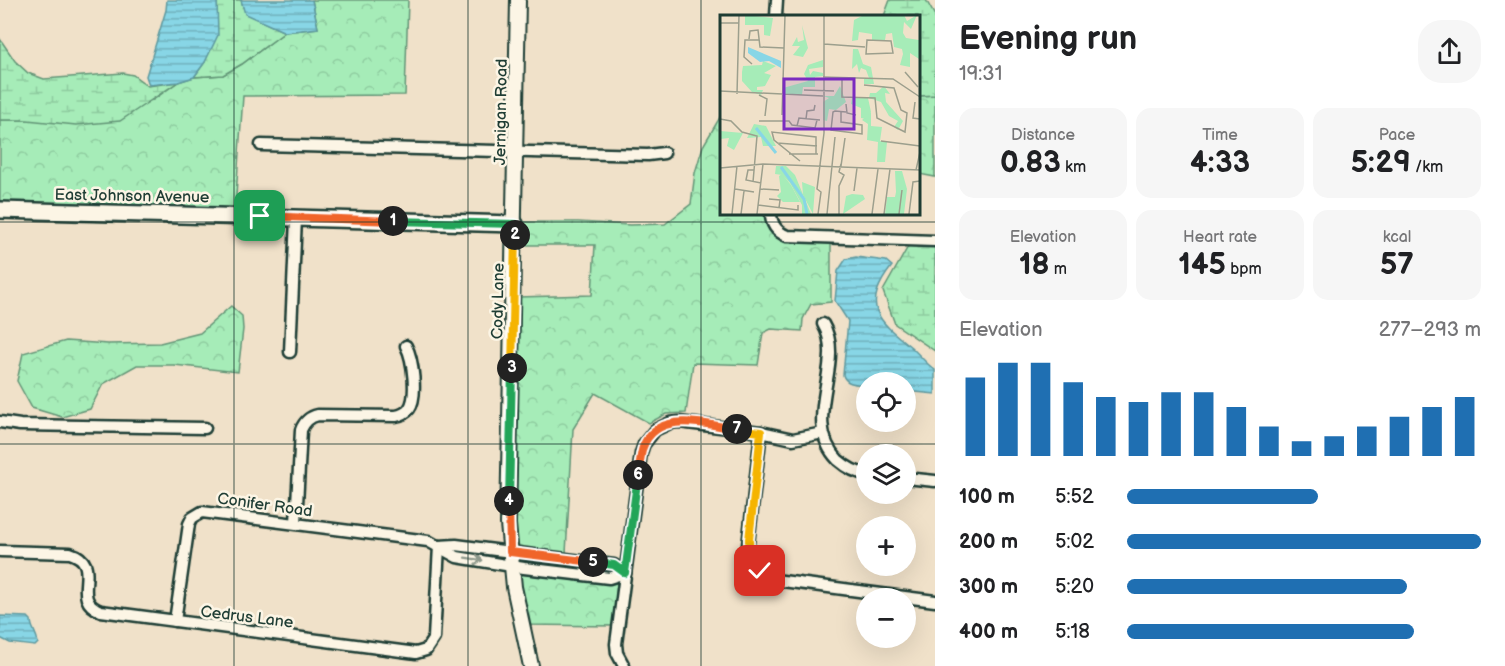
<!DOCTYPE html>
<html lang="en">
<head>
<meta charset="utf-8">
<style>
	:root { --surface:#fff; --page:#f6f6f6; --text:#202124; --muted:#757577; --accent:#1f6fb2 }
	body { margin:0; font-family:"Balsamiq Sans",sans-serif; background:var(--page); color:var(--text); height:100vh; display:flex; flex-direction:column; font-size:22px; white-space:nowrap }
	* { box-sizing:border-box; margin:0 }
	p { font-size:20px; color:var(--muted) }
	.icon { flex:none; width:33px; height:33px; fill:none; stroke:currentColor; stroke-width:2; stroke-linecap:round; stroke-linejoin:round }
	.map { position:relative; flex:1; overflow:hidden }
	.side { display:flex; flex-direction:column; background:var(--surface); width:570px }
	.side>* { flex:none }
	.tools { position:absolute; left:856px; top:372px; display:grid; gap:12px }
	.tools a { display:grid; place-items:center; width:60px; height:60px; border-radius:50%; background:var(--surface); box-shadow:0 6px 24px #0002; font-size:30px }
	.pin { position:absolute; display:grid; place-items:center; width:51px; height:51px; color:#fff; margin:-26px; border-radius:12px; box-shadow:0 3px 9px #0006 }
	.km { position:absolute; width:30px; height:30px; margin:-15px; border-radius:50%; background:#222; color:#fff; font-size:16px; line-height:30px; text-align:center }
	.round { display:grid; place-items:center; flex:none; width:63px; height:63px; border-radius:24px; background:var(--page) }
	.headline { display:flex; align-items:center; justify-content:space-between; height:102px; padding:0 24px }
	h1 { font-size:33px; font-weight:800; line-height:45px }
	.stats { display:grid; grid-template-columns:repeat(3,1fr); gap:9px; height:102px; padding:6px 24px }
	.stats div { display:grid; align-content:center; border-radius:15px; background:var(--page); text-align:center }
	.stats b { font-size:30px; font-weight:800 }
	.stats small { font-size:16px; font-weight:400 }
	.stats p { font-size:16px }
	.chart { height:168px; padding:12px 24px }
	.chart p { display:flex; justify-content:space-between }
	.chart svg { width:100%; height:108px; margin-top:6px; stroke:var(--accent); stroke-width:6 }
	ul { padding:0 24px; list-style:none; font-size:20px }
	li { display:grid; grid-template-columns:96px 72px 1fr; align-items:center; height:45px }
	li i { height:15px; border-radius:8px; background:var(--accent) }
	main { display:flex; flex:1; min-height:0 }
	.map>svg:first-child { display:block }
	.forest { fill:url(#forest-crowns); stroke:#629476; stroke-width:1.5 }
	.wetland { fill:url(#wetland-marsh); stroke:#629476; stroke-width:1.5 }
	.water { fill:url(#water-rules); stroke:#5e999f; stroke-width:1.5 }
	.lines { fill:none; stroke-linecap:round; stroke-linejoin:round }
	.minor-casing { stroke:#1f3d34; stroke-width:15 }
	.tertiary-casing { stroke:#1f3d34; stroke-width:18 }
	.secondary-casing { stroke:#1f3d34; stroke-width:20 }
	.minor { stroke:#fcf5e5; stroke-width:10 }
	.tertiary { stroke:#fcf5e5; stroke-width:14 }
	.secondary { stroke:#fcf5e5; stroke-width:15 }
	.oneway { stroke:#8e998c }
	.split-1-casing { stroke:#fff; stroke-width:12 }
	.split-2-casing { stroke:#fff; stroke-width:12 }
	.split-3-casing { stroke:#fff; stroke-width:12 }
	.split-4-casing { stroke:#fff; stroke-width:12 }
	.split-5-casing { stroke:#fff; stroke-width:12 }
	.split-6-casing { stroke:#fff; stroke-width:12 }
	.split-7-casing { stroke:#fff; stroke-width:12 }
	.split-8-casing { stroke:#fff; stroke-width:12 }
	.split-9-casing { stroke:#fff; stroke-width:12 }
	.split-1 { stroke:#f0652b; stroke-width:8 }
	.split-2 { stroke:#22a559; stroke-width:8 }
	.split-3 { stroke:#f5b400; stroke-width:8 }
	.split-4 { stroke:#22a559; stroke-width:8 }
	.split-5 { stroke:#f0652b; stroke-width:8 }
	.split-6 { stroke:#22a559; stroke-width:8 }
	.split-7 { stroke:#f0652b; stroke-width:8 }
	.split-8 { stroke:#f5b400; stroke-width:8 }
	.split-9 { stroke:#f5b400; stroke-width:8 }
	.grid { fill:none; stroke:#1f3d34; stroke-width:1.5; stroke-opacity:0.55 }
	.labels { text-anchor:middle; stroke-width:5; stroke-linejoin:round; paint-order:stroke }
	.street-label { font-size:16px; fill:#1f3d34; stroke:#fcf5e5 }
	.inset-river { fill:none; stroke:#88d6e6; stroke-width:3 }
	.inset-road { fill:none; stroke:#9c9f8d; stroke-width:1.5 }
	.view { fill:#7b2cbf; fill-opacity:0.15; stroke:#7b2cbf; stroke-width:3 }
	.inset-edge { fill:none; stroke:#1f3d34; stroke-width:3 }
</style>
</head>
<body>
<main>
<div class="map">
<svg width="935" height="666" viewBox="0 0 935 666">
	<defs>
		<pattern id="forest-crowns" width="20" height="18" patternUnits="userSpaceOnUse" patternTransform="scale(1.5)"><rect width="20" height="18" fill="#a6ecb8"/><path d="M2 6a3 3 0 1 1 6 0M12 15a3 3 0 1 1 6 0" fill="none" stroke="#8ecb9f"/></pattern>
		<pattern id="wetland-marsh" width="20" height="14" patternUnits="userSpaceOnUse" patternTransform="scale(1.5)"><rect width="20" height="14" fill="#a6ecb8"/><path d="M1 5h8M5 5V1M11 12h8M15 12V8" fill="none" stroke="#8ecb9f"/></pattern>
		<pattern id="water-rules" width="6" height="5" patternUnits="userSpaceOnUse" patternTransform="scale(1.5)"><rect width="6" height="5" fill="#88d6e6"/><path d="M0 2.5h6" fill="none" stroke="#6fafbb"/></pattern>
	</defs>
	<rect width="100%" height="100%" fill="#f0e1c9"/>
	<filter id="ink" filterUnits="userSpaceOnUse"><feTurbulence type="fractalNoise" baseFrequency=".0167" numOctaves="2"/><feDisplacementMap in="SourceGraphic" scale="12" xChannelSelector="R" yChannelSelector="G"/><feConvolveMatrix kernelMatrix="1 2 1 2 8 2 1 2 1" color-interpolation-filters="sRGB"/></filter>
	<g filter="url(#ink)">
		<!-- forest -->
		<g class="forest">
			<path d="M312 0H408L405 95 243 96 235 210 0 205V120H26L153 100 178 82 194 77 223 75 242 64 285 32 318 28Z"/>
			<path d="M935 95V177L919 174 918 96Z"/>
			<path d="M722 114V213H766L769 226 831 243V302L811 304 803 319 802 331 771 329 763 333 758 365 693 363 686 413 666 414 649 423 595 393 573 429 566 553 514 547 513 523 518 297 592 295 595 245H519V222H578L630 225 665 224 691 204 695 173 703 146Z"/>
			<path d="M231 306 242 316 243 329 238 372 174 365H137L103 384 90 409 62 417 32 408 17 381 23 353 66 341 108 344 160 343 200 333Z"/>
			<path d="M517 572 609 584 617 581 614 626 526 625Z"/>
		</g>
		<!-- wetland -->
		<g class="wetland">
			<path d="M217 0H241L246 14 285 32 242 64 223 75 194 77 205 62Z"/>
			<path d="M890 0H926L935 16V95L919 96 918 16H884Z"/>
			<path d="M0 39 15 61 28 73 44 79 123 73 133 75 148 86 178 82 120 121 76 125 27 120H0Z"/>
			<path d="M909 245 935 246V351L895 324 883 291Z"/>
		</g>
		<!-- water -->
		<g class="water">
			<path d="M167 0H217L218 35 205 62 194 77 178 82 149 85 146 76 166 10Z"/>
			<path d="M241 0H312L318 28 285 32 245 14Z"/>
			<path d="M856 257 886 261 892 266C861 306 877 320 911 347 919 354 926 364 935 370V394L906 391V382H867V385C857 384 846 385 843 375L848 321 835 301 838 271 846 259Z"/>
			<path d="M0 616 28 617 31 620C31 629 37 633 38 643L35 646 10 643 0 638Z"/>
		</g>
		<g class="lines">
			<!-- minor casing -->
			<g class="minor-casing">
				<g id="minor">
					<path d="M776 16 777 0"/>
					<path d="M261 145 648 155 664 153"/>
					<path d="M771 213C771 225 777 232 787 236L935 241"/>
					<path d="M823 324C847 363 799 420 838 460 846 467 856 473 867 474"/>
					<path d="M290 352 296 218"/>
					<path d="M0 422 20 425 205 428"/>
					<path d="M761 432 748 545 753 563 760 571 775 580 935 601"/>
					<path d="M906 478 935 481"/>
					<path d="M296 523 301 430C304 422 309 417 318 415L396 416C401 415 406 413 409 409 418 397 413 359 406 346"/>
					<path d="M439 546 456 545 614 565 625 573"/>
					<path d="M0 551 70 553C106 564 67 599 101 611L416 653 426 650 434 638 439 546"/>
					<path d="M175 621 189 524 192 518 202 512 428 541 457 557 524 568 609 578 625 573"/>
					<path d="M624 666 617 653 616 644 641 453 644 444 655 430 670 423 679 422 761 432 793 439 823 433"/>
				</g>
			</g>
			<!-- tertiary casing -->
			<g class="tertiary-casing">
				<path id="tertiary" d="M518 0 508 524 514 587 531 666"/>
			</g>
			<!-- secondary casing -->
			<g class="secondary-casing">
				<path id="secondary" d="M0 210 515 224"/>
			</g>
			<!-- minor -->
			<use href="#minor" class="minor"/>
			<!-- tertiary -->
			<use href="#tertiary" class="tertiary"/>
			<!-- secondary -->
			<use href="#secondary" class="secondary"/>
		</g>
		<!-- one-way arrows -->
		<defs><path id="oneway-shaft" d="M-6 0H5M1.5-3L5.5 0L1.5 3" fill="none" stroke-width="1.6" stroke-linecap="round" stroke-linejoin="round" transform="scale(1.5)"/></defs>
		<use class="oneway" href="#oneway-shaft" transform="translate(474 559) rotate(9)"/>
	</g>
	<g class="lines" filter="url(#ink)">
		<!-- split-1 casing -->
		<g class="split-1-casing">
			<path id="split-1" d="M260 216 393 221"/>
		</g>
		<!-- split-2 casing -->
		<g class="split-2-casing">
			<path id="split-2" d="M393 221 515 224V235"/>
		</g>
		<!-- split-3 casing -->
		<g class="split-3-casing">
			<path id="split-3" d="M512 368 515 235"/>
		</g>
		<!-- split-4 casing -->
		<g class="split-4-casing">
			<path id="split-4" d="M509 501 512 368"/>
		</g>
		<!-- split-5 casing -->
		<g class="split-5-casing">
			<path id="split-5" d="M509 501 510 552 593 562"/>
		</g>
		<!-- split-6 casing -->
		<g class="split-6-casing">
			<path id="split-6" d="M593 562 614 565 625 573 638 475"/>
		</g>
		<!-- split-7 casing -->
		<g class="split-7-casing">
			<path id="split-7" d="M638 475C640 466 640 456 643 447 657 409 707 425 737 429"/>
		</g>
		<!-- split-8 casing -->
		<g class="split-8-casing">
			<path id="split-8" d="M737 429 761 432 749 540"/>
		</g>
		<!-- split-9 casing -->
		<g class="split-9-casing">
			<path id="split-9" d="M749 540 750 554 760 571"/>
		</g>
		<!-- split-1 -->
		<use href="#split-1" class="split-1"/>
		<!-- split-2 -->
		<use href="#split-2" class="split-2"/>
		<!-- split-3 -->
		<use href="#split-3" class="split-3"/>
		<!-- split-4 -->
		<use href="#split-4" class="split-4"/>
		<!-- split-5 -->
		<use href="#split-5" class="split-5"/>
		<!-- split-6 -->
		<use href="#split-6" class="split-6"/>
		<!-- split-7 -->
		<use href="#split-7" class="split-7"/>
		<!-- split-8 -->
		<use href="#split-8" class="split-8"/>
		<!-- split-9 -->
		<use href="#split-9" class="split-9"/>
	</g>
	<!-- grid -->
	<path class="grid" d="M234 0V666M468 0V666M701 0V666M0 222H935M0 444H935"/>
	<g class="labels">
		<!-- street labels -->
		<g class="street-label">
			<text transform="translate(500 112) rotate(-89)" y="6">Jernigan Road</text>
			<text transform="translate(132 195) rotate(1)" y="6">East Johnson Avenue</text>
			<text transform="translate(497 301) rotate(-89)" y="6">Cody Lane</text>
			<text transform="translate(265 504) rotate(8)" y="6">Conifer Road</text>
			<text transform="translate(247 616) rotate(7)" y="6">Cedrus Lane</text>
		</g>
	</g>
	<!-- overview -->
	<g transform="translate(720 15)">
		<rect width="200" height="200" fill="#f0e1c9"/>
		<path d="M25 0 53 3 50 21 44 20V10H25ZM144 0H184L187 6 197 0 191 14 184 7 183 18 186 23 199 25V44L190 38V52L180 50 183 39 182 34 174 32 172 18 166 19 165 25H152V19L139 17 138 25 132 26 134 5ZM82 10 88 33 83 42 73 40 80 31H72L77 22 78 27 84 25ZM133 34H138L143 49 151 52 154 69H144V64L149 63 146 55 141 53 139 58 137 49 132 54ZM103 45V52L89 54 90 60 93 56 103 58V61L95 62V72H83L82 80H63V73L88 66 84 59 88 50ZM43 46 56 51 44 58 51 60 45 71 37 72V75H43L41 80 32 77 22 66V57L23 51 42 50ZM120 71 126 87 116 95 109 94 107 106 103 105V87L109 83 103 81H114ZM151 97V111L162 112 160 126 167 127 165 147H157L158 127 147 125 148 109 142 105ZM34 109 46 111 56 131H43L41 122 27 123ZM0 116 23 118 14 135 7 131 9 123 0 124ZM175 156H182L187 174 184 199H165L167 182H175L176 177ZM62 159 71 170 80 187H63L57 181 61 177 59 161ZM82 167 95 172 93 199 83 180Z" fill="#a6ecb8"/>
		<path d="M164 71 170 79 165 78 166 87 183 106 178 115 174 112 178 106 169 101 161 87 149 83 150 78H156ZM132 83H148L151 97 146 104 141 103V93L131 89ZM56 151H66L75 160 91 199H82V190L70 168 62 160 55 159ZM132 179 143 180 145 184 123 199 126 181Z" fill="#a6ecb8"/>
		<path d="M28 32 61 46V53L49 46 40 47 28 38Z" fill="#88d6e6"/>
		<path class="inset-river" d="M36 113 56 138M61 152 84 184 87 199"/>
		<path class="inset-road" d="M112 0H131M0 8H19M29 24 30 16 38 15 40 32 64 33M147 25 171 26 173 38 146 39ZM104 29 145 32M32 49 24 42 25 25H39M185 57 198 72M103 62 173 64 200 82M122 63V82L155 83 157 103 185 117 187 98 181 95 174 73 144 70M84 75 114 76M0 76 103 81M17 79 19 0M39 80 47 84 45 101M195 87 193 103 200 104M126 89 127 98 136 100M121 97V107L142 110V119L111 115 113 97 115 96 126 97M62 100 65 0M0 104 11 106 22 117 37 121 33 167M86 104 87 96 94 95 95 90M39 106H69L72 110 95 113 97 105M77 111 79 103 100 105M161 126 200 131M57 128 97 131M69 139H98M80 146 54 125 52 117 96 122V139M121 151 125 123M0 153 43 149 200 155M34 155H28L26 165 41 168M196 155 200 137M15 174 34 177M40 174 59 175M134 176 137 153M49 184 60 185 59 193M38 190 78 195V190M12 199 17 151M21 199 24 176M37 199 43 149M98 199 101 177 97 174 104 118V0M107 199 115 122M119 199V171L124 160 119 157 121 149M152 199 158 154M164 199 170 154M179 199 182 175M189 199 193 167 200 166"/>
		<path class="view" d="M64 64H134V114H64Z"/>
		<rect width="200" height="200" class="inset-edge"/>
	</g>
</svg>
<div class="tools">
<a><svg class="icon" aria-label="locate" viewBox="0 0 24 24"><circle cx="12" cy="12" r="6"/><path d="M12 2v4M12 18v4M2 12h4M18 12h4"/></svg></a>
<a><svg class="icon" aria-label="layers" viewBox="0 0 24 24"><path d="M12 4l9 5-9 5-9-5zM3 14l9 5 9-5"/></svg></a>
<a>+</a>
<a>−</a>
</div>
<div class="pin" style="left:260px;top:216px;background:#1e9e55"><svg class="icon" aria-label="arrive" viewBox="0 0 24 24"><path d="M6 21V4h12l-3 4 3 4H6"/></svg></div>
<div class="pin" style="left:760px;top:571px;background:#d93025"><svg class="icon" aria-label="check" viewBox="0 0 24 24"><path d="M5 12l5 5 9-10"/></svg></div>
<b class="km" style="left:393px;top:221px">1</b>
<b class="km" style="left:515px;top:235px">2</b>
<b class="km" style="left:512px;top:368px">3</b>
<b class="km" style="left:509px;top:501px">4</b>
<b class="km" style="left:593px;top:562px">5</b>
<b class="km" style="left:638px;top:475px">6</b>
<b class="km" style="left:737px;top:429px">7</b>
</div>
<section class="side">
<div class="headline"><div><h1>Evening run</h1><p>19:31</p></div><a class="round"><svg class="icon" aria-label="share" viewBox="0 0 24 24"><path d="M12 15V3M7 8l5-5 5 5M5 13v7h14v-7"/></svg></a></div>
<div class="stats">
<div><p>Distance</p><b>0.83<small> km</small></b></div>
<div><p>Time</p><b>4:33</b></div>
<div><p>Pace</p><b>5:29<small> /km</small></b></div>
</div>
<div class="stats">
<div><p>Elevation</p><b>18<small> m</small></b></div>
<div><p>Heart rate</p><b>145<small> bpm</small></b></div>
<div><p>kcal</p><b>57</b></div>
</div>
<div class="chart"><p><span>Elevation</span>277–293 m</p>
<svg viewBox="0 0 160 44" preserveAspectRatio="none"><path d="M5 44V12M15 44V6M25 44V6M35 44V14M45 44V20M55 44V22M65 44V18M75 44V18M85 44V24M95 44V32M105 44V38M115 44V36M125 44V32M135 44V28M145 44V24M155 44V20"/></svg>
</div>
<ul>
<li><b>100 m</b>5:52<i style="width:54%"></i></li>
<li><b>200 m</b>5:02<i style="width:100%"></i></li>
<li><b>300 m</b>5:20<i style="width:79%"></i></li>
<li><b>400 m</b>5:18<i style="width:81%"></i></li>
</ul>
</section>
</main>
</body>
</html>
